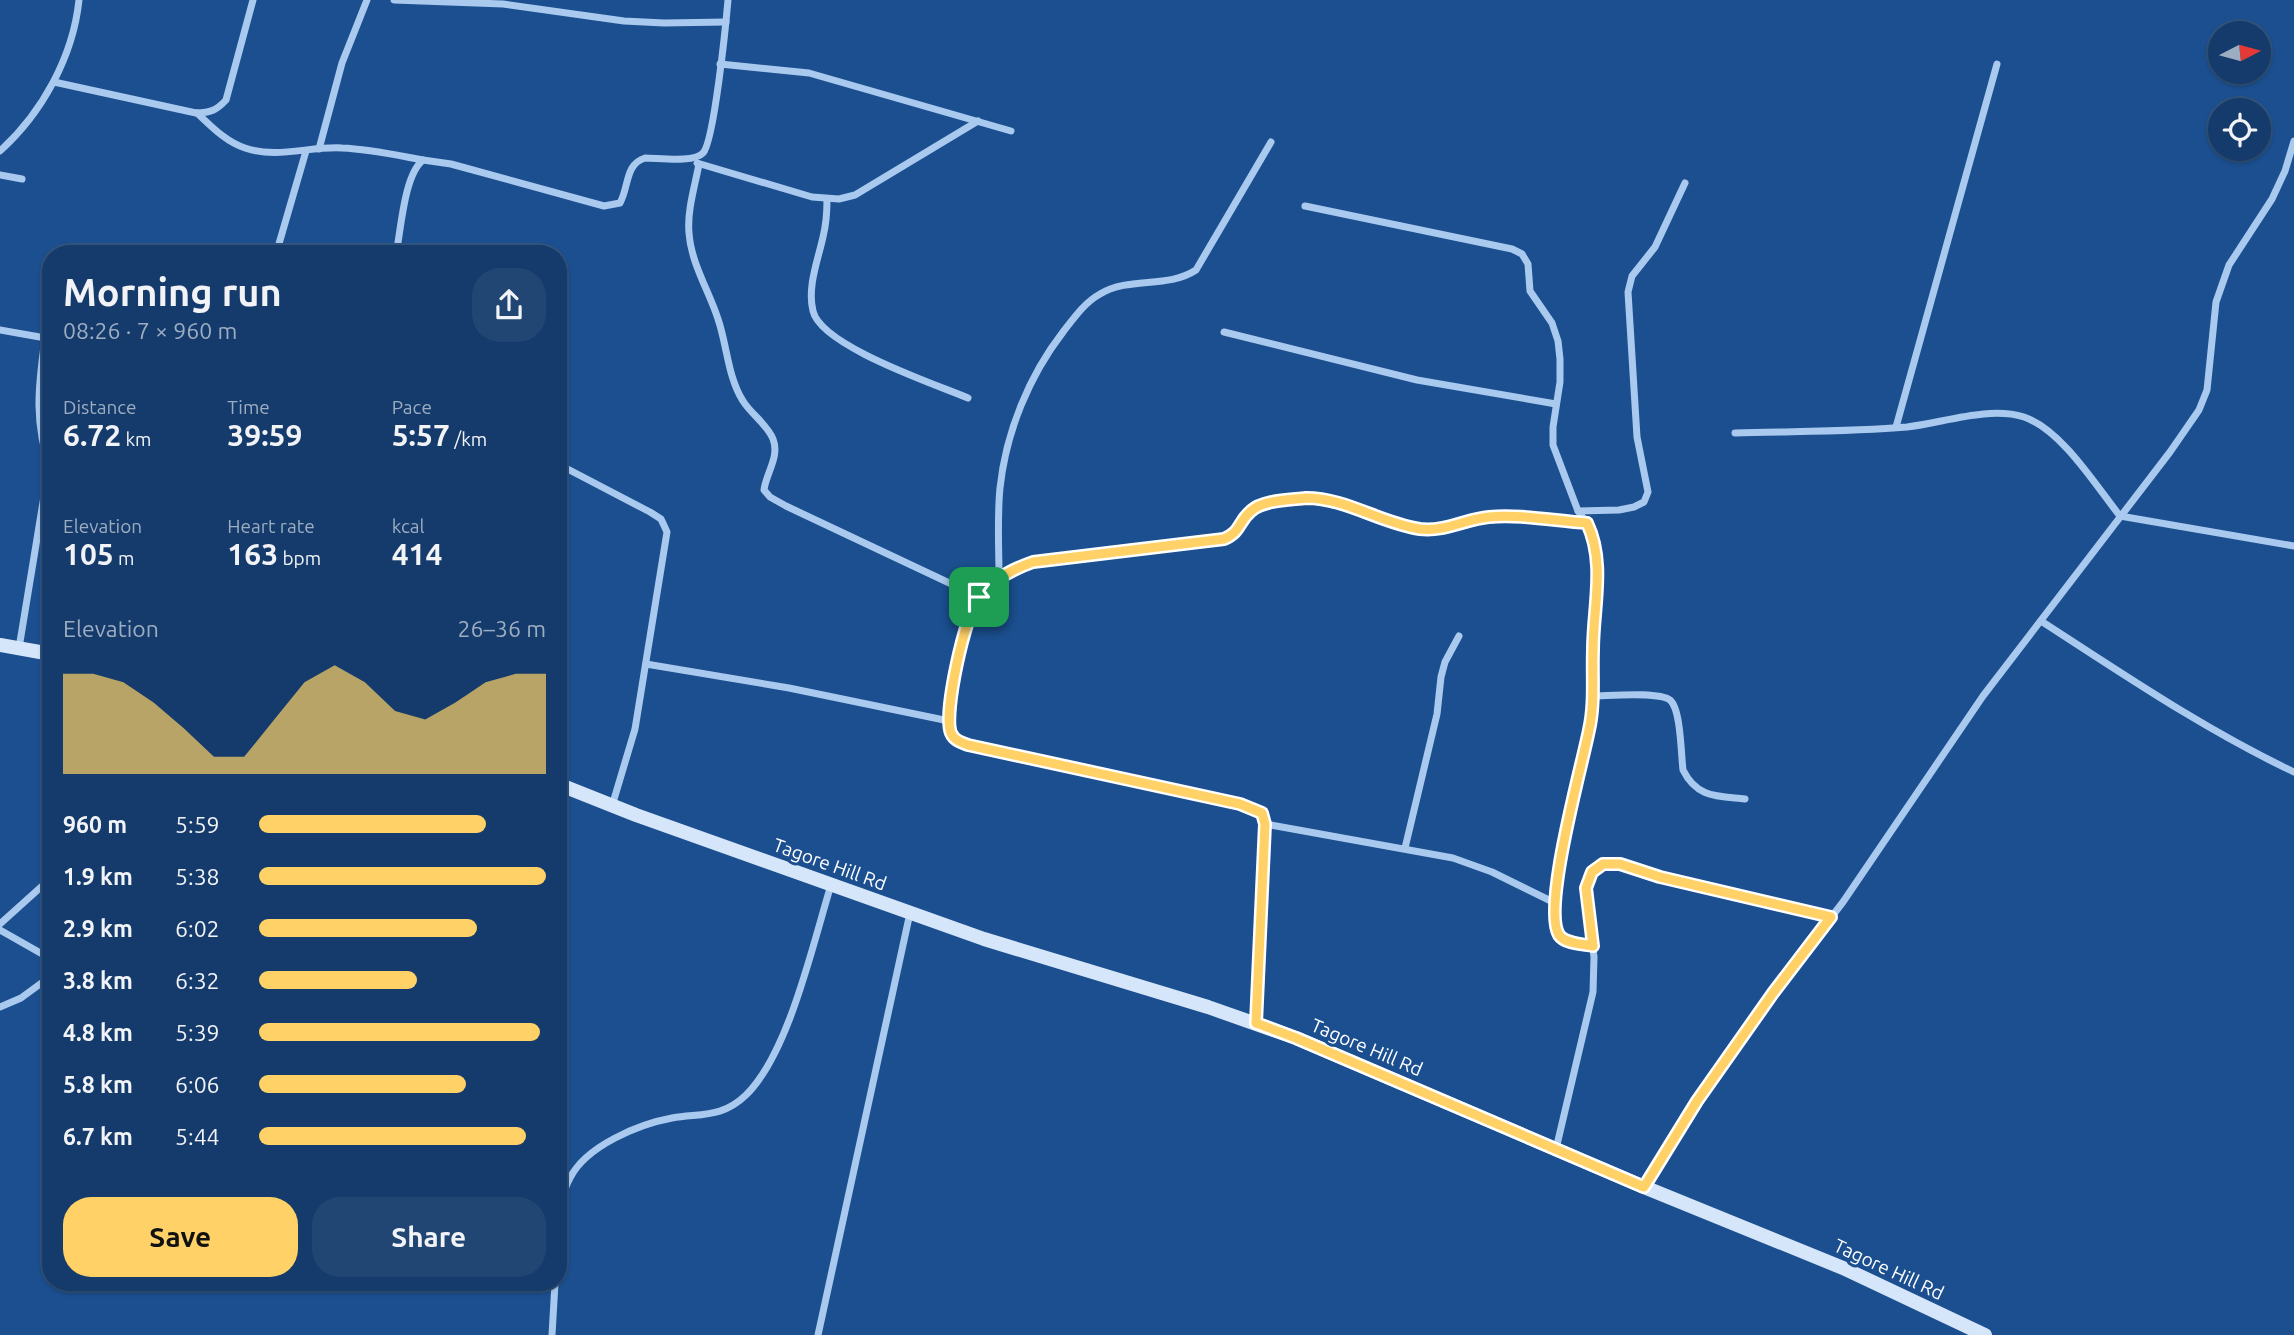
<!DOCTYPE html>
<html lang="en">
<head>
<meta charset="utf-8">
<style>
	:root { --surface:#143b6b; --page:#214673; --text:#f1f3f6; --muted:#9dadc1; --line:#33557e; --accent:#ffd166 }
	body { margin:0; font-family:Ubuntu,sans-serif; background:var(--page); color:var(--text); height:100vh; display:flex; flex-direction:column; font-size:26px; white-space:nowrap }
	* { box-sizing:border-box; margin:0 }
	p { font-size:23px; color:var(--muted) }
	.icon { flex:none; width:38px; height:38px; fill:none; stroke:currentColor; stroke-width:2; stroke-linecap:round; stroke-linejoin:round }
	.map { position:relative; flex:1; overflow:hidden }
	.panel { position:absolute; left:42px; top:245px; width:525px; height:1046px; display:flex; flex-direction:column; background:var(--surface); border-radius:28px; box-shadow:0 2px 5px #0004,0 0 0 2px var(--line) }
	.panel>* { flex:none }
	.needle { width:46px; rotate:84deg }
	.fabs { position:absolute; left:2208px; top:21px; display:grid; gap:14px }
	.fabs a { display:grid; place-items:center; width:63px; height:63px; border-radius:50%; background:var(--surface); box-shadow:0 2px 5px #0004,0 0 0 2px var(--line); font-size:35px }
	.pin { position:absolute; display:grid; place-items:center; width:60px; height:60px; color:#fff; margin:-30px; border-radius:14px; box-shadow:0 4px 10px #0006 }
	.round { display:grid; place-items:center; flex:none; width:74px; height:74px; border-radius:28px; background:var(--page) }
	.summary { display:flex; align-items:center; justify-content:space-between; height:119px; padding:0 21px }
	h1 { font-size:38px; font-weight:700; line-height:52px }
	.stats { display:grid; grid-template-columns:repeat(3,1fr); gap:10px; height:119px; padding:7px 21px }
	.stats div { display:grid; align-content:center }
	.stats b { font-size:30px; font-weight:700 }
	.stats small { font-size:19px; font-weight:400 }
	.stats p { font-size:19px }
	.chart { height:196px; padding:14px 21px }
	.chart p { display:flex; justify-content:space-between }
	.chart svg { width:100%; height:126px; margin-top:7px; fill:var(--accent); opacity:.7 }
	.primary-button { display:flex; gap:14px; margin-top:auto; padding:14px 21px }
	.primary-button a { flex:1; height:80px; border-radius:28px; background:var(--accent); color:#111; font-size:28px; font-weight:700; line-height:80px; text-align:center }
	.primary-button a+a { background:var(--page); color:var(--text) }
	ul { padding:0 21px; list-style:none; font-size:23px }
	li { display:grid; grid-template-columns:112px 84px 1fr; align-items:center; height:52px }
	li i { height:18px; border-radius:9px; background:var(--accent) }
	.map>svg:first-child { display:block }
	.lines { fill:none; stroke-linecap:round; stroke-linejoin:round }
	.street { stroke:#a9c9ee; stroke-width:7 }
	.secondary { stroke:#d6e6fa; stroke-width:14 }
	.route-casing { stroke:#fff; stroke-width:14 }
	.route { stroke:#ffd166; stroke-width:9 }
	.labels { text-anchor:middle; stroke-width:6; stroke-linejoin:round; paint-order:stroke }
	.street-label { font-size:19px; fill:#fff; stroke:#1b4f8f }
</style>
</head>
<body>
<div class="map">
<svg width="2294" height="1335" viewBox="0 0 2294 1335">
	<rect width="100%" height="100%" fill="#1b4f8f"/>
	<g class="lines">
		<!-- street -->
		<g class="street">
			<path d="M394 0 503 4 624 21 664 23 726 22"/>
			<path d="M720 64 809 73 1011 131"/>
			<path d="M54 82 196 113C210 113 217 110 226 100L253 0"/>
			<path d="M197 113C211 126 226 142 245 148 277 159 310 146 342 148 369 149 396 155 423 160"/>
			<path d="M319 149 342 63 367 0"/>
			<path d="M0 151C42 113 73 57 79 0"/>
			<path d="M697 163 812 197 839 199 855 195 978 121"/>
			<path d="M699 164C695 186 687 210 689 233 691 263 709 291 718 319 727 345 728 378 743 401 751 414 767 424 773 439 780 457 766 473 764 490L770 497 786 506 979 597"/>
			<path d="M0 175 22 179"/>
			<path d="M827 200C827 212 826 225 823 237 818 260 807 287 813 311 821 346 935 384 968 398"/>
			<path d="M1305 206 1512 249 1522 254 1528 264 1530 291 1552 323 1558 341 1560 359V382L1553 427V445L1578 511 1587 523 1596 549 1598 564 1590 728 1564 842 1554 918 1558 933 1564 941 1593 946"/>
			<path d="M276 254 306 151"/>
			<path d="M396 254C401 230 404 175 423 160L451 164 604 206 620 203C629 187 625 164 645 158 659 158 694 163 703 153 714 142 726 23 728 0"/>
			<path d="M0 330 51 339"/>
			<path d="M1224 332 1417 380 1556 404"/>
			<path d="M45 339C38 388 34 423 51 472"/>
			<path d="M1896 427 1997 64"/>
			<path d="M1735 433C1792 431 1850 432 1907 427 1943 423 1988 406 2024 417 2062 430 2096 486 2120 516L2294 546"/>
			<path d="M558 464 650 512 661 519 667 532 635 729 612 806"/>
			<path d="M1578 511 1619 510 1634 507 1644 502 1648 492 1637 437 1628 292 1632 276 1655 247 1685 183"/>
			<path d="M999 578C999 548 997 518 1000 488 1006 432 1029 376 1063 332 1074 318 1084 303 1100 294 1130 276 1167 289 1196 270L1271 142"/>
			<path d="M2041 621C2123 674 2205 730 2294 772"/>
			<path d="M19 648 46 484 51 473"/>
			<path d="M646 664 789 688 949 721"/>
			<path d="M1593 696C1608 696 1658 691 1670 700 1681 709 1681 755 1683 770 1697 798 1717 796 1745 799"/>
			<path d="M1265 824 1453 858 1492 872 1555 903"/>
			<path d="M1405 848 1437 714 1441 677 1445 662 1459 636"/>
			<path d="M0 924 51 878"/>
			<path d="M0 930 51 959"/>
			<path d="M0 1007 21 998 51 976"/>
			<path d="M1256 1023 1265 824 1262 813 1240 804 1003 753 955 740C955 739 950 731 950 730 944 710 965 615 978 597 992 580 1013 569 1033 562L1224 539C1242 532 1240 518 1253 510 1261 504 1274 502 1283 500 1341 490 1369 524 1423 529 1447 531 1467 519 1491 517 1522 514 1556 521 1587 523"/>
			<path d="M1556 1149 1593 992 1594 957 1586 888 1592 872 1603 864H1620L1660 877 1831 917"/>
			<path d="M1644 1187 1697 1101 1773 993 1843 902 1983 696 2170 452 2199 410 2207 390 2216 302 2229 265 2272 199 2285 171 2294 141"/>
			<path d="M558 1229C560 1212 561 1194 570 1178 586 1146 639 1124 672 1118 702 1113 722 1118 746 1095 789 1053 813 943 831 885"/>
			<path d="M552 1335 555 1283"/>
			<path d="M818 1335 910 913"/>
		</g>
		<!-- secondary -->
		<g class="secondary">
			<path d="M0 645 51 654"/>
			<path d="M558 784 636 815 984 939 1208 1007 1296 1038 1644 1187 1843 1268 1985 1335"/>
		</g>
	</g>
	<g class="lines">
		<!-- route casing -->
		<g class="route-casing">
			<path id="route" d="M1306 498C1346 498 1380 523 1420 529 1445 532 1466 519 1489 517 1520 514 1556 521 1587 523 1606 563 1593 608 1593 650 1592 677 1595 704 1589 730 1582 766 1542 908 1559 935 1565 944 1583 944 1593 946L1586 888 1592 872 1603 864H1620L1660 877 1831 917 1773 993 1697 1101 1644 1187 1296 1038 1256 1023 1265 824 1262 813 1240 804 968 745C960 742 954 740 951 733 943 714 965 614 979 597 992 580 1013 569 1033 562L1224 539C1241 532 1238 522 1251 511 1263 500 1290 500 1306 498Z"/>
		</g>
		<!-- route -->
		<use href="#route" class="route"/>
	</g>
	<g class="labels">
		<!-- street labels -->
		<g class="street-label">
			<text transform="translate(830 864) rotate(20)" y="7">Tagore Hill Rd</text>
			<text transform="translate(1367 1047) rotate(23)" y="7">Tagore Hill Rd</text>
			<text transform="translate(1889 1269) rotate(25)" y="7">Tagore Hill Rd</text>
		</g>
	</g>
</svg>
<div class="fabs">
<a><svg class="needle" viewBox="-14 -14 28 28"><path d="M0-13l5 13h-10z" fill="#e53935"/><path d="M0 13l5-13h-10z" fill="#9dadc1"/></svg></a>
<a><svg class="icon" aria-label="locate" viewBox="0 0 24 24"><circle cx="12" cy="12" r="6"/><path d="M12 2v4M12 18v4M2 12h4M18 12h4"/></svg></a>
</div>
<div class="pin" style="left:979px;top:597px;background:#1e9e55"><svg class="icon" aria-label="arrive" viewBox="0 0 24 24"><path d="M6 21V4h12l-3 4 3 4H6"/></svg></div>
<section class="panel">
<div class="summary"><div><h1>Morning run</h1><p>08:26 · 7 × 960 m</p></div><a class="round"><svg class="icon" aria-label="share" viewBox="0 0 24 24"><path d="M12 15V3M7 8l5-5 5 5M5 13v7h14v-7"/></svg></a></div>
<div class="stats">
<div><p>Distance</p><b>6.72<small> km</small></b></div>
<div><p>Time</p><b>39:59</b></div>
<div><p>Pace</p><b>5:57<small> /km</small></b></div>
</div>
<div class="stats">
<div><p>Elevation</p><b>105<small> m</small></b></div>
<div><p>Heart rate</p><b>163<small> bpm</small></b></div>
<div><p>kcal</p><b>414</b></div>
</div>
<div class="chart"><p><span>Elevation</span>26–36 m</p>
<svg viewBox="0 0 160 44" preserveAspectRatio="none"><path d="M0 44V9L10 9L20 12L30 19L40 28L50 38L60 38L70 25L80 12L90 6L100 12L110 22L120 25L130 19L140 12L150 9L160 9V44z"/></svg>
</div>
<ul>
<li><b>960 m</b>5:59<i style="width:79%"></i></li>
<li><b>1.9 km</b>5:38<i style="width:100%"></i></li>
<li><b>2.9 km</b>6:02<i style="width:76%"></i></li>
<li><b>3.8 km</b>6:32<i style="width:55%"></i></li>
<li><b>4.8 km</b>5:39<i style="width:98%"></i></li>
<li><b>5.8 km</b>6:06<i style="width:72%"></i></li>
<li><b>6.7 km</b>5:44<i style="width:93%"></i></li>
</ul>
<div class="primary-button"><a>Save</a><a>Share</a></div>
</section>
</div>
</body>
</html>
